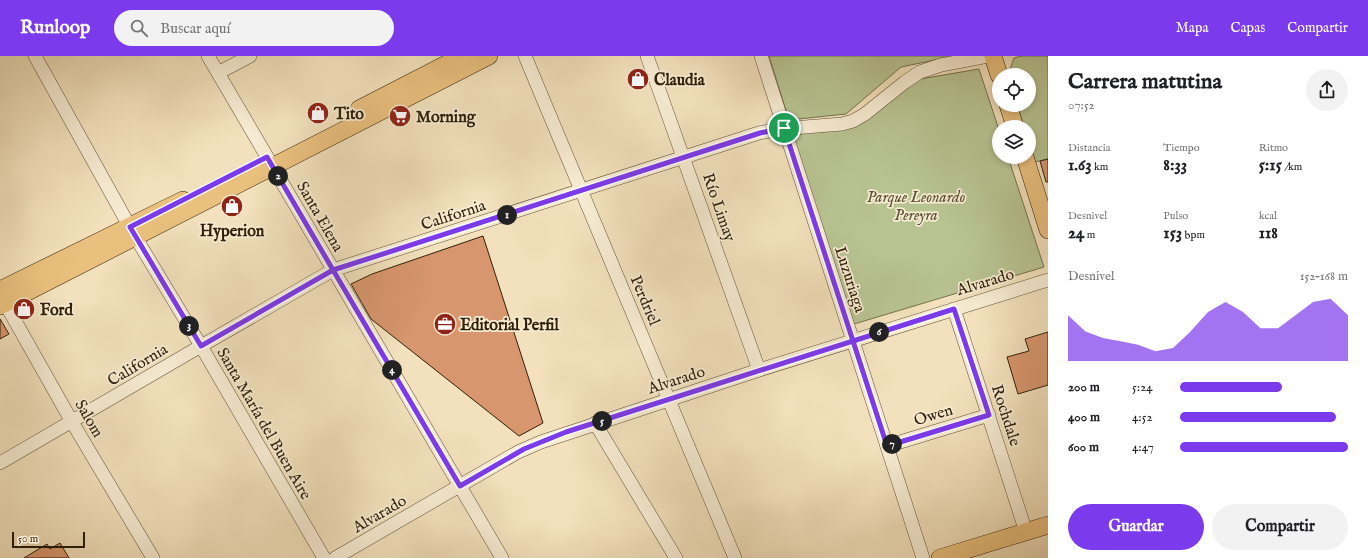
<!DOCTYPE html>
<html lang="es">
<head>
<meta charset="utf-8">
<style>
	:root { --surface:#fff; --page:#f2f2f2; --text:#202124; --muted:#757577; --accent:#7c3aed }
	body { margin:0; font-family:"IM FELL English",serif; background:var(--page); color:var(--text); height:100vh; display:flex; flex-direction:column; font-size:15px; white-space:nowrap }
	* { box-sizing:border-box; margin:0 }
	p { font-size:13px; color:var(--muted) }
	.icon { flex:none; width:22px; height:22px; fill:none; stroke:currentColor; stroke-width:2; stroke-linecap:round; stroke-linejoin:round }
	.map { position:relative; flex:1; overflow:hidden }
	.details { display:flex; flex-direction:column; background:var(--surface); width:320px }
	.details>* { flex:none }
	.buttons { position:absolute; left:992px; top:12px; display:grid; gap:8px }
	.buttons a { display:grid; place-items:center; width:44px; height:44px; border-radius:50%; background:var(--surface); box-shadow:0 2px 6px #0003; font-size:20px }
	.scale { position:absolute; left:12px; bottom:10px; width:73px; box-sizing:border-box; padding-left:4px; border:2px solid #302009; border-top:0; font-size:11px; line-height:14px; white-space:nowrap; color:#302009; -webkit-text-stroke:3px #f7ecd3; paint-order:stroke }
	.pin { position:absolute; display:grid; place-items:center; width:34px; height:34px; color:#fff; margin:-17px; border:2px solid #fff; border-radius:50%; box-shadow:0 1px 4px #0007 }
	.km { position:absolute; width:20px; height:20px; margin:-10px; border-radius:50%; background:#222; color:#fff; font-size:11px; line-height:20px; text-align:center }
	.round { display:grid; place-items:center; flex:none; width:42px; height:42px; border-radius:21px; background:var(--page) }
	.overview { display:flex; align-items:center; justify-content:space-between; height:68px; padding:0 20px }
	h1 { font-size:22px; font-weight:800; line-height:30px }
	.metrics { display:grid; grid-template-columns:repeat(3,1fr); gap:6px; height:68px; padding:4px 20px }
	.metrics div { display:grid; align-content:center }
	.metrics b { font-size:17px; font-weight:800 }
	.metrics small { font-size:11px; font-weight:400 }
	.metrics p { font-size:11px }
	.chart { height:112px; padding:8px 20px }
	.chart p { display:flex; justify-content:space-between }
	.chart svg { width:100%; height:72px; margin-top:4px; fill:var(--accent); opacity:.7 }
	.primary-button { display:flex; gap:8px; margin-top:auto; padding:8px 20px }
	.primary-button a { flex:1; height:46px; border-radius:24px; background:var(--accent); color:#fff; font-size:16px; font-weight:800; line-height:46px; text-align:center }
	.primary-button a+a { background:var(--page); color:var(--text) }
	ul { padding:0 20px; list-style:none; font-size:13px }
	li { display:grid; grid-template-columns:64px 48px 1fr; align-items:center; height:30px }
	li i { height:10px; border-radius:5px; background:var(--accent) }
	header { display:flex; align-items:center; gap:24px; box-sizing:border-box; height:56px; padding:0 20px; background:var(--accent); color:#fff }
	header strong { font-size:19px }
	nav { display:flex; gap:22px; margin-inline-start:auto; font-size:14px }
	.search { width:280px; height:36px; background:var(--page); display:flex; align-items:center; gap:10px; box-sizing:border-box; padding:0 14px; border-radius:22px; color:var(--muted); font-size:15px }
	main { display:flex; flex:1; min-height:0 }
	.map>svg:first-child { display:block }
	.green { fill:#b8c392; stroke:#74724e }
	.building { fill:#d7966d; stroke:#302009 }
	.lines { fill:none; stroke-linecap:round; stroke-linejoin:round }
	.minor-casing { stroke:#605036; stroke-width:14 }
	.major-casing { stroke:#302009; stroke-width:18 }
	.minor { stroke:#f7ecd3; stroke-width:13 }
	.major { stroke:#e9c07e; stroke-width:17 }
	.route-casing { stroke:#fff; stroke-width:8 }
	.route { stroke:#7c3aed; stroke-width:5 }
	.labels { text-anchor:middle; stroke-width:3.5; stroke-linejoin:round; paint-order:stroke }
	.poi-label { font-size:16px; font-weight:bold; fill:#302009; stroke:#f7ecd3; text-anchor:start }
	.park-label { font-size:16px; font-style:italic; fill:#595132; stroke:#f7ecd3 }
	.street-label { font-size:16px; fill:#302009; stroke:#f7ecd3 }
</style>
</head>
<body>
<header>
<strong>Runloop</strong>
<div class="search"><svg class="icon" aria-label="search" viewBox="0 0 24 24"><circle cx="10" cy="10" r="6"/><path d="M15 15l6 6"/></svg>Buscar aquí</div>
<nav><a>Mapa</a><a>Capas</a><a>Compartir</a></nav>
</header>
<main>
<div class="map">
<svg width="1048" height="502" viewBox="0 0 1048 502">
	<rect width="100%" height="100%" fill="#f2e1bc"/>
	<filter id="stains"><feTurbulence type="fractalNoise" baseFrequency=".005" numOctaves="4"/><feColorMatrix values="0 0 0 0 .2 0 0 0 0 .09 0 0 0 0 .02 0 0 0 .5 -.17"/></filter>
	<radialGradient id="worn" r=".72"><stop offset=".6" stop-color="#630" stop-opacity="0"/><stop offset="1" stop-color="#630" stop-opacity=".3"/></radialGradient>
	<!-- green -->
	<g class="green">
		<path d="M769 0H954L901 11 846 58 789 64Z"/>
		<path d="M1021 0H1048V103L1035 106 1029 88V71H1024L1017 49H1029V19H1008L1014 2Z"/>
		<path d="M979 13 999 74V101H1008L1044 211 854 268 791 77 850 72 908 25Z"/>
	</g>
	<!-- building -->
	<g class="building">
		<path d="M1048 103V126H1046L1040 105Z"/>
		<path d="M483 180 543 367 519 380 371 263 351 228 372 218Z"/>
		<path d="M0 263 9 278 0 283Z"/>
		<path d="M1048 276V329L1018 338 1007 301 1029 295 1025 283Z"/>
		<path d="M60 487 69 502H24L47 488 50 493Z"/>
	</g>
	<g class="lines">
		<!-- minor casing -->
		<g class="minor-casing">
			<g id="minor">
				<path d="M35 0 136 182 201 290 324 502"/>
				<path d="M208 0 502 502"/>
				<path d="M525 0 735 502"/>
				<path d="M647 0 759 314"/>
				<path d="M761 0 923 502"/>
				<path d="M218 17 250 0"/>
				<path d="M1 240 72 366 153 502"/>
				<path d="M954 253 1026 476"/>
				<path d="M595 367 676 502"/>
				<path d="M887 390 989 359"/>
				<path d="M0 407 201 290 333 214 759 77 780 73 842 68 853 65 865 58 905 26 920 16 941 9 988 0"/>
				<path d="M335 502 518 396 541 386 759 314 1048 224"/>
			</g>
		</g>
		<!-- major casing -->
		<g class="major-casing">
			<g id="major">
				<path d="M993 0 999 19"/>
				<path d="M1008 49 1015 71"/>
				<path d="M359 53 462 0"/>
				<path d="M1025 101 1048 174"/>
				<path d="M0 234 183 144"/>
				<path d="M0 250 489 0"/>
				<path d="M940 502 1048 469"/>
			</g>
		</g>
		<!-- minor -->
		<use href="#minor" class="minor"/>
		<!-- major -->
		<use href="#major" class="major"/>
	</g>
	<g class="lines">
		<!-- route casing -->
		<g class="route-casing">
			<path id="route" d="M784 72 760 77 333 214 267 101 130 171 201 290 333 214 460 430 524 393 566 376 954 253 989 359 887 390 784 72"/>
		</g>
		<!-- route -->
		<use href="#route" class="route"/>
	</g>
	<!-- icons -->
	<defs>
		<g id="shop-disc" transform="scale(1.15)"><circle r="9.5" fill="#8f2418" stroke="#f7ecd3"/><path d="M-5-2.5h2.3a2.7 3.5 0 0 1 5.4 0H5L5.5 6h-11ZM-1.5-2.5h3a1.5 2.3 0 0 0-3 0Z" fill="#fff"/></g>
		<g id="supermarket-disc" transform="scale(1.15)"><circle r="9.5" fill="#8f2418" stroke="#f7ecd3"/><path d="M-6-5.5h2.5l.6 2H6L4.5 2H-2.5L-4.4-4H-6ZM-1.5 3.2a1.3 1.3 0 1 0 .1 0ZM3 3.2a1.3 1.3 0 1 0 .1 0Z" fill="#fff"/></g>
		<g id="office-disc" transform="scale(1.15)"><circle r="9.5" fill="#8f2418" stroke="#f7ecd3"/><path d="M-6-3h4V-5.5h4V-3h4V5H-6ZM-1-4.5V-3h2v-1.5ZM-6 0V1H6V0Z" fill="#fff"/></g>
	</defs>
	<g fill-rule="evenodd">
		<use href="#shop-disc" x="638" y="23"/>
		<use href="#shop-disc" x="318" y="57"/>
		<use href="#supermarket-disc" x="400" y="60"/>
		<use href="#shop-disc" x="232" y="150"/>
		<use href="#shop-disc" x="24" y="253"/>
		<use href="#office-disc" x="445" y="268"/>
	</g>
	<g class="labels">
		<!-- poi labels -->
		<g class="poi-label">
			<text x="654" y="29">Claudia</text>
			<text x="334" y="63">Tito</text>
			<text x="416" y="66">Morning</text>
			<text x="232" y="180" text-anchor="middle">Hyperion</text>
			<text x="40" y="259">Ford</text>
			<text x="460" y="274">Editorial Perfil</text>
		</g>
		<!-- park labels -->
		<g class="park-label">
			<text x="916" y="146">Parque Leonardo<tspan x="916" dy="18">Pereyra</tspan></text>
		</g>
		<!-- street labels -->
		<g class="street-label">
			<text transform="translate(720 151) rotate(71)" y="6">Río Limay</text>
			<text transform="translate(453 158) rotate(-18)" y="6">California</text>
			<text transform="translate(321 160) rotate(60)" y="6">Santa Elena</text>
			<text transform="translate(851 223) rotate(72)" y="6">Luzuriaga</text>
			<text transform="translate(985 225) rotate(-17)" y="6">Alvarado</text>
			<text transform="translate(646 244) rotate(67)" y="6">Perdriel</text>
			<text transform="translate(137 308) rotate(-31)" y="6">California</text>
			<text transform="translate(676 323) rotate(-18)" y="6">Alvarado</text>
			<text transform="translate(933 358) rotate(-17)" y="6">Owen</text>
			<text transform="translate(1007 359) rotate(72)" y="6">Rochdale</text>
			<text transform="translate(90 362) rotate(60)" y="6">Salom</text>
			<text transform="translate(265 367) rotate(60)" y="6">Santa María del Buen Aire</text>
			<text transform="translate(379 457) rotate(-30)" y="6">Alvarado</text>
		</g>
	</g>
	<rect width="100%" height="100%" filter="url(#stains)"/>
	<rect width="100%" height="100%" fill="url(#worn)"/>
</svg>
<div class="buttons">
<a><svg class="icon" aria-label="locate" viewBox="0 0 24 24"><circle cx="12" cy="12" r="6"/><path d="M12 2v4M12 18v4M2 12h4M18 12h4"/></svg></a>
<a><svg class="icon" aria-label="layers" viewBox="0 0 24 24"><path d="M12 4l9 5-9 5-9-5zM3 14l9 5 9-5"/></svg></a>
</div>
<div class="scale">50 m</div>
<div class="pin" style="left:784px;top:72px;background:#1e9e55"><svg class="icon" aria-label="arrive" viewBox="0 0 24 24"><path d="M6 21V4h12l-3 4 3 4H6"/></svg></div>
<b class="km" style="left:507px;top:159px">1</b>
<b class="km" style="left:278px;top:120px">2</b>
<b class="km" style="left:189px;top:270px">3</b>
<b class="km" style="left:392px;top:314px">4</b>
<b class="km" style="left:602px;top:365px">5</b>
<b class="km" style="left:879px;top:276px">6</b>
<b class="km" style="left:892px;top:388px">7</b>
</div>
<section class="details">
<div class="overview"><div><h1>Carrera matutina</h1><p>07:52</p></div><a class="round"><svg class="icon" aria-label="share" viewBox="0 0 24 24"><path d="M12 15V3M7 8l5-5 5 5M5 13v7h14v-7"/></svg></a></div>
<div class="metrics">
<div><p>Distancia</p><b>1.63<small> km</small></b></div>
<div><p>Tiempo</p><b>8:33</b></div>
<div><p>Ritmo</p><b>5:15<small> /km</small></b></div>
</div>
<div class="metrics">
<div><p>Desnivel</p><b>24<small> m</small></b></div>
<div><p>Pulso</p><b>153<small> bpm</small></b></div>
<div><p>kcal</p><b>118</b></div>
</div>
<div class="chart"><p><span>Desnivel</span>152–168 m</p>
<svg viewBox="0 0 160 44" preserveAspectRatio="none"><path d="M0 44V16L10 26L20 30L30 32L40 34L50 38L60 36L70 26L80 14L90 8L100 14L110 24L120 24L130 16L140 8L150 6L160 16V44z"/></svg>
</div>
<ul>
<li><b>200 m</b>5:24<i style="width:61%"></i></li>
<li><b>400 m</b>4:52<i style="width:93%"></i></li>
<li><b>600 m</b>4:47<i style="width:100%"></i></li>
</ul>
<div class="primary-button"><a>Guardar</a><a>Compartir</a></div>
</section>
</main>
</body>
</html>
